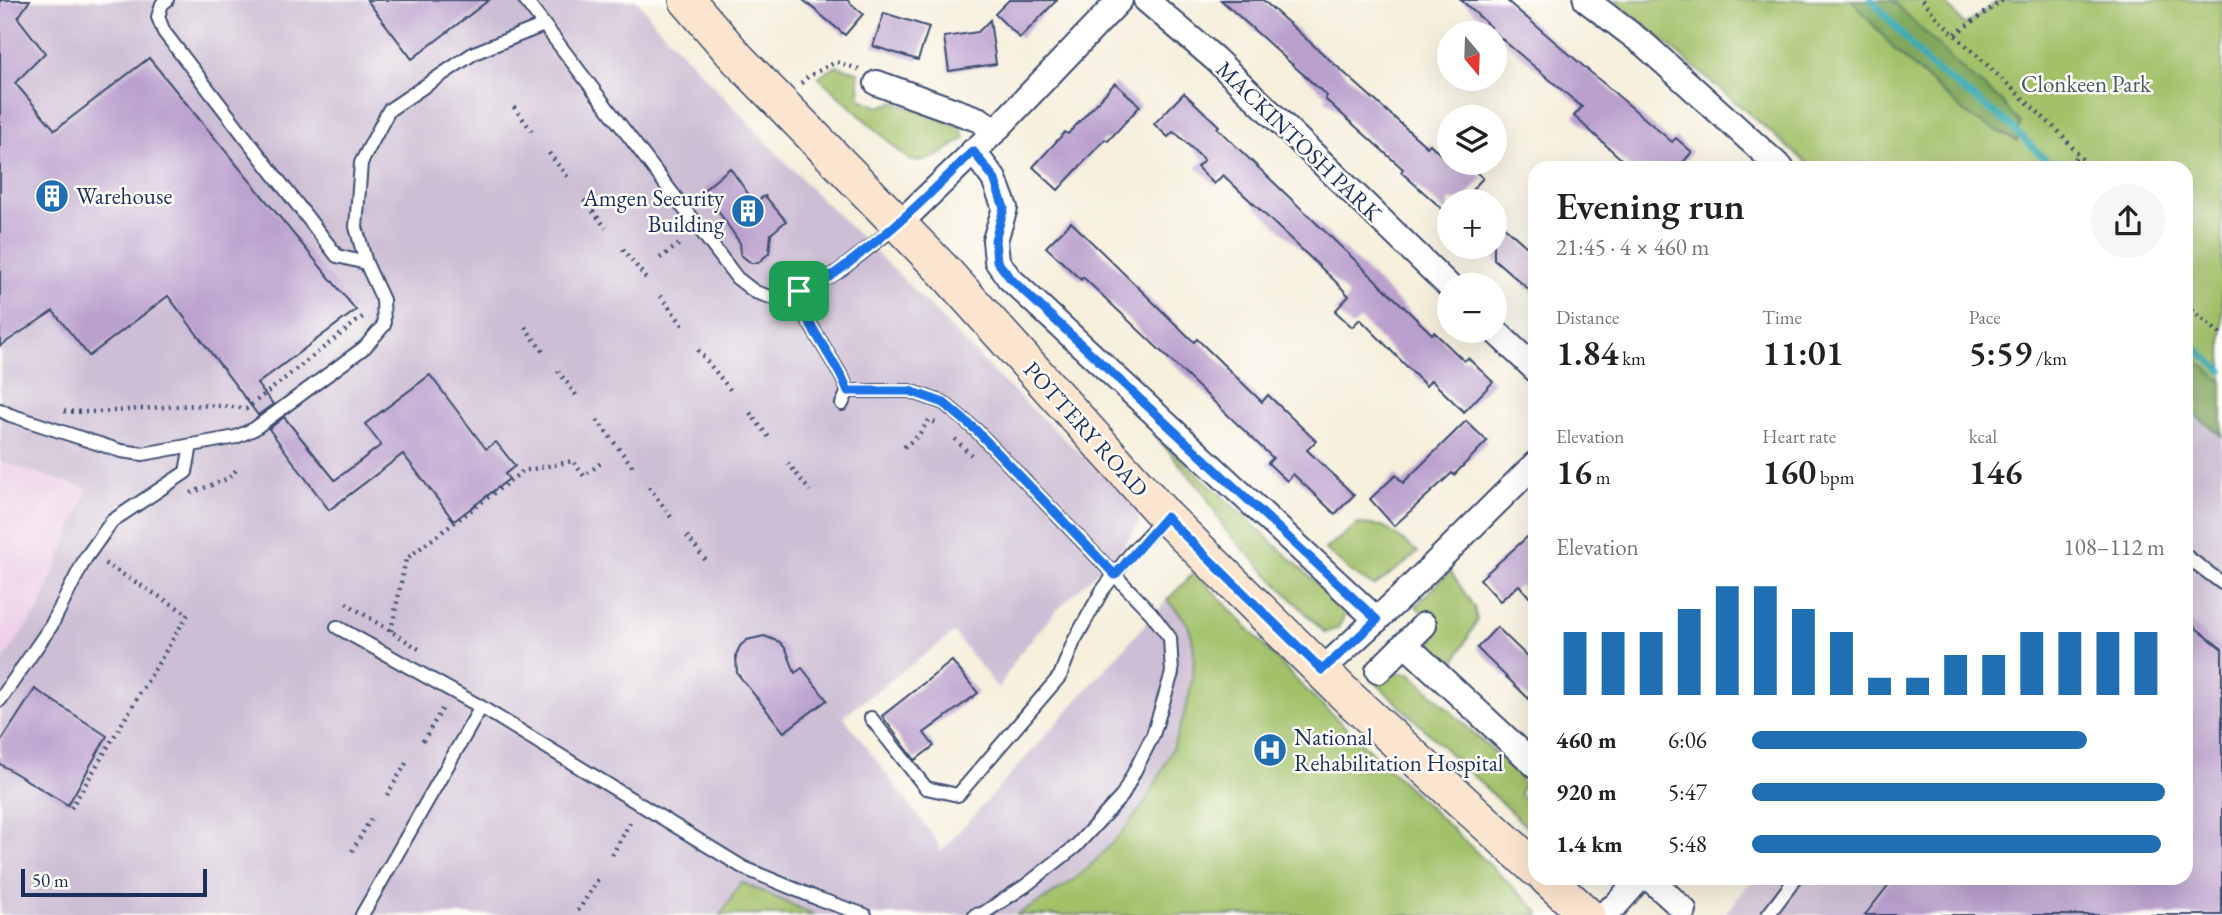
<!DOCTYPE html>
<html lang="en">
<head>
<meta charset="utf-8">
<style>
	:root { --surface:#fff; --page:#f6f6f6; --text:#222; --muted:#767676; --accent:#1f6fb2 }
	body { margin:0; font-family:"EB Garamond",serif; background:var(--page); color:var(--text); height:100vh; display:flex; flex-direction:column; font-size:26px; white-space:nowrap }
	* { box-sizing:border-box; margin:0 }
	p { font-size:23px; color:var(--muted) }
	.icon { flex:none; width:38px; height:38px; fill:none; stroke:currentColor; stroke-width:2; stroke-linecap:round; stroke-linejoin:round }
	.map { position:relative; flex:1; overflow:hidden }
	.side { position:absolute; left:1528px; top:161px; width:665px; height:724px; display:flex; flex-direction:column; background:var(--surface); border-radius:21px; box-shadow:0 7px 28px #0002 }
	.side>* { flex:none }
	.needle { width:46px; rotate:161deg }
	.controls { position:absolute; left:1437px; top:21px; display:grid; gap:14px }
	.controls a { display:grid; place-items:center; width:70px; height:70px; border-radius:50%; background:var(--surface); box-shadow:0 7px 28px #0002; font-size:35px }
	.scale { position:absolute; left:21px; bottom:18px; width:186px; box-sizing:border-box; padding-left:7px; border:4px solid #1b2f5e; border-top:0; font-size:19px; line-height:24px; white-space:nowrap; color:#1b2f5e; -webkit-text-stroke:5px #fdfcf7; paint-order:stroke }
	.pin { position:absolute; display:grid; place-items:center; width:60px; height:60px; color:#fff; margin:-30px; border-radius:14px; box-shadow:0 4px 10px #0006 }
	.round { display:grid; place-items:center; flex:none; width:74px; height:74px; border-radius:37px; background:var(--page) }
	.overview { display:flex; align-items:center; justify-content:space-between; height:119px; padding:0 28px }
	h1 { font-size:38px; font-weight:600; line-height:52px }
	.figures { display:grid; grid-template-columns:repeat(3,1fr); gap:10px; height:119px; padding:7px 28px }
	.figures div { display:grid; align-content:center }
	.figures b { font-size:35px; font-weight:600 }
	.figures small { font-size:19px; font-weight:400 }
	.figures p { font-size:19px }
	.chart { height:196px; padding:14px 28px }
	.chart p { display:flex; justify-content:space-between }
	.chart svg { width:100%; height:126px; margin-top:7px; stroke:var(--accent); stroke-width:6 }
	ul { padding:0 28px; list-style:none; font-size:23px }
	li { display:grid; grid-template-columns:112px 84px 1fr; align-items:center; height:52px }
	li i { height:18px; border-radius:9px; background:var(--accent) }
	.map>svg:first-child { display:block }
	.built { fill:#edd0e8 }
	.industrial { fill:#ccbed4 }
	.green { fill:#a2c169; stroke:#5e7864; stroke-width:2 }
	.forest { fill:#81a75d; stroke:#4e6b5e; stroke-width:2 }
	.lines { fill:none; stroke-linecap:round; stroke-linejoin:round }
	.stream { stroke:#3bacb4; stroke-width:7 }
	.building { fill:#baa0cd }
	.lane-casing { stroke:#3c4c71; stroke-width:16 }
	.street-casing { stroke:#3c4c71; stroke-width:28 }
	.secondary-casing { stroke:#3c4c71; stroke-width:38 }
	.path { stroke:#3c4c71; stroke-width:4.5; stroke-dasharray:2 5; stroke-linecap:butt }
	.lane { stroke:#fff; stroke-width:12 }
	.street { stroke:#fff; stroke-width:24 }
	.secondary { stroke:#fbe5cf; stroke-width:35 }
	.route-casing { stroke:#fff; stroke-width:14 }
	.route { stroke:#1a73e8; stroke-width:9 }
	.labels { text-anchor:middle; stroke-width:5; stroke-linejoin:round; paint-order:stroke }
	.park-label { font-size:23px; fill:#445b61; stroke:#fdfcf7 }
	.street-label { font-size:23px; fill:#1b2f5e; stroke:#fdfcf7 }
	.poi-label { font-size:23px; fill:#1b2f5e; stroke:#fdfcf7; text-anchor:start }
</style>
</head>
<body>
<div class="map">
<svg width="2222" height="915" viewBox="0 0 2222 915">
	<rect width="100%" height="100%" fill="#fdfcf7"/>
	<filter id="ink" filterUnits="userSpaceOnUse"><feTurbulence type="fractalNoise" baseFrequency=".0143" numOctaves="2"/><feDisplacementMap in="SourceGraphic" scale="14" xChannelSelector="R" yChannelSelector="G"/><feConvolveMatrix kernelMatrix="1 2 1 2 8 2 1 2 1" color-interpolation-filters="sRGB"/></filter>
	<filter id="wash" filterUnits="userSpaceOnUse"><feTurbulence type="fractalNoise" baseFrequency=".00686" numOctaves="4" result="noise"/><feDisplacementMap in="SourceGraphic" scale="28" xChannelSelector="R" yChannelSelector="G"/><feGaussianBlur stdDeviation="1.57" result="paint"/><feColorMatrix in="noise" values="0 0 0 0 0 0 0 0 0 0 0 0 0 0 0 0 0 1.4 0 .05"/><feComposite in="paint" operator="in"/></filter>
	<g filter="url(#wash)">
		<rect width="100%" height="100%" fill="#f5efdc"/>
		<!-- built -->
		<path class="built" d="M0 461 88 489 39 608 0 665Z"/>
		<!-- industrial -->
		<g class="industrial">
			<path d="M0 0H637L658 27 812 190 899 275 995 374 1137 507 1139 524 1123 547 1055 612 1019 654 998 689 954 633 843 716 936 840 941 852 1167 600 1183 618 1191 632 1196 660 1190 695 1179 726 1161 773 1140 809 1093 862 1043 901 1016 915H815L741 882 721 915H0V665L39 608 88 489 0 461Z"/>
			<path d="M2186 408 2222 436V915H1724L1753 879 2186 878Z"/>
		</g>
		<!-- green -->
		<g class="green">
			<path d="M1615 0H1942L1965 25 2000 0H2222V436L2186 408V168H1813Z"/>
			<path d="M837 66 858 72 860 99 879 107 894 102 960 127 965 138C946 150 933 164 909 160L818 77Z"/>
			<path d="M1154 434 1347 611 1338 628 1325 633 1225 530 1205 494Z"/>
			<path d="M1358 524 1383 526 1418 552 1408 561 1374 586 1351 572 1325 549Z"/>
			<path d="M1450 571 1474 607 1477 620 1451 669 1438 656 1432 644 1437 629 1416 606Z"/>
			<path d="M1195 572 1299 683 1538 911 1539 915H1016C1043 901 1073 883 1095 861 1110 845 1128 827 1140 809 1168 770 1204 680 1191 634 1188 620 1176 610 1167 600Z"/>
			<path d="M1394 673H1410L1517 774 1523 783 1520 795 1535 808V835L1377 684Z"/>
			<path d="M741 882 815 915H721Z"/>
		</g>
		<!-- forest -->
		<g class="forest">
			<path d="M1852 0H1892L1965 72 1998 98 2020 123 2017 141 1970 117 1897 52Z"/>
			<path d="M2186 351 2222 382V436L2186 408Z"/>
		</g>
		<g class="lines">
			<!-- stream -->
			<g class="stream">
				<path d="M1872 0 1929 65 2008 123 2054 168"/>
				<path d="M2186 340 2222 371"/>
			</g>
		</g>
		<g id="blocks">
			<!-- building -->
			<g class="building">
				<path d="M0 0H30L18 18 45 53 15 83 55 130 149 58 356 310 257 384 273 404 258 415 168 296 89 356 53 311 0 346Z"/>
				<path d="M367 0H489L412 59Z"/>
				<path d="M803 0H847L863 14 845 35Z"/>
				<path d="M1009 0H1057L1020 38 995 14Z"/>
				<path d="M1221 0H1263L1427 147 1430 144 1449 163H1465L1483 178 1462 201H1449V215L1401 172 1403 169 1325 99 1327 96Z"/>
				<path d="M1461 0H1506L1672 142 1676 138 1692 152 1678 168H1631L1574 116 1582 107 1490 29 1491 27Z"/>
				<path d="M884 13 929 27 918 60 873 46Z"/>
				<path d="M990 20 996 64 949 71 944 37 978 32Z"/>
				<path d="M1115 83 1140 106 1108 141 1105 139 1058 190 1033 167 1065 132 1068 134Z"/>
				<path d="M1184 93 1219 126 1217 128 1432 334 1434 332 1464 361 1468 358 1493 382 1464 412 1431 380 1426 386 1360 319 1352 327 1335 311 1349 296 1336 282 1223 175 1214 184 1197 167 1204 160 1178 135 1173 132 1168 137 1154 124Z"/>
				<path d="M730 168 754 202 765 196 786 221 771 234 769 253 758 263H751L741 255 740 243 704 190Z"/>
				<path d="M1494 218 1535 254V295L1494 259Z"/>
				<path d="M1071 222 1194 342 1197 339 1262 402 1268 395 1316 441 1307 450 1354 495 1335 514 1293 474 1287 481 1268 463 1273 458 1083 277 1081 280 1046 247Z"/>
				<path d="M430 375 486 449 496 442 515 466 505 474 509 479 454 521 403 454 329 510 269 429 284 417 335 480 381 445 365 424Z"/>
				<path d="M1466 421 1487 441 1454 475 1452 473 1394 526 1370 499 1396 475 1403 483Z"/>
				<path d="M1535 530V604L1519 585 1500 601 1480 579Z"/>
				<path d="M2186 620 2222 649V915H1865L1894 878H2186Z"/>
				<path d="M1497 627 1535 664V705L1477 648Z"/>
				<path d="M764 636 780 642 786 649 795 673 802 668 827 700 784 732 737 673 736 655 740 646 747 640Z"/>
				<path d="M952 661 978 693 924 733 934 746 915 760 882 716Z"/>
				<path d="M35 689 107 736 68 805 0 764V743Z"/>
			</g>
		</g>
	</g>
	<g filter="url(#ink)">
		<use href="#blocks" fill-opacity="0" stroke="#3c4c71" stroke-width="2"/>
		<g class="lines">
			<!-- lane casing -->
			<g class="lane-casing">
				<g id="lane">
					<path d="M167 0 162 4 158 17 164 32 337 256 366 263"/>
					<path d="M525 0 737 278 755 292 776 299 809 288 839 271 898 225"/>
					<path d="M799 291 806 317 843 379 848 391 842 404"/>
					<path d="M848 391H910L944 403 976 430 1151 613 1170 638 1172 673 1153 735 1122 796 1075 847 1025 886 982 914 975 915"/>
					<path d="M0 410 10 415 121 451 143 454 236 437 254 429 365 347 384 325 383 300 366 263 356 227 361 163 389 110 474 53 544 25"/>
					<path d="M2186 556 2222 583"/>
					<path d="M337 627 481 707 744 868 816 898 865 915"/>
					<path d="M0 700 51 626 85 559 112 521 186 472 191 445"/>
					<path d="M871 718 926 788 958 795 1060 676 1074 641 1102 591 1131 553 1164 518"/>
					<path d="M362 915 481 707"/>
					<path d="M1768 915 1796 878"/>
				</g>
			</g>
			<!-- street casing -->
			<g class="street-casing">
				<g id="street">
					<path d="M1146 0 1215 59 1449 286"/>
					<path d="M1586 0 1645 45 1781 168"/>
					<path d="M877 83 980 120 995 131"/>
					<path d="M973 151 994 179 1005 208 995 240 997 261 1009 278 1377 620"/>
					<path d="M899 224 995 131 1120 0"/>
					<path d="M1494 330 1535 369"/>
					<path d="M1405 644 1535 765"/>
					<path d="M1322 670 1401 597 1535 464"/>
					<path d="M1378 671 1424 625"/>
					<path d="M1649 878 1684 910"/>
					<path d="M1602 915 1616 905 1640 878"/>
				</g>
			</g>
			<!-- secondary casing -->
			<g class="secondary-casing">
				<g id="secondary">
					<path d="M687 0 737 58 945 272 1166 517 1348 697 1535 868"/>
					<path d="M1547 878 1587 915"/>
				</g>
			</g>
			<!-- path -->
			<g class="path">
				<path d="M1922 0 1940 21 2061 134 2090 168"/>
				<path d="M1955 34 2003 0"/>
				<path d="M801 83 809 76 836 62 859 69"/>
				<path d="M514 107 532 131"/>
				<path d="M549 153 569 179"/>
				<path d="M2064 168 2079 155"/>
				<path d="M584 200 606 228"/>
				<path d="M623 249 646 278"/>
				<path d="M660 258 682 242"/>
				<path d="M660 296 683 325"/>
				<path d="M2186 306 2222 335"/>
				<path d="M525 327 544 353"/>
				<path d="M698 350 732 392"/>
				<path d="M558 371 579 399"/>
				<path d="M64 411C124 416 186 398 246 409L365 315"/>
				<path d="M750 413 771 440"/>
				<path d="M597 420 633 467"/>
				<path d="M955 439 971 455"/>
				<path d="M904 447 918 436 929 420 938 424"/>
				<path d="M788 463 810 491"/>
				<path d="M649 487 671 517"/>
				<path d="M191 493 229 478 239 467"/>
				<path d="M687 536 707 562"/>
				<path d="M346 603 419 649"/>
				<path d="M391 631 406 559 523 471 573 461 584 476 601 463"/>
				<path d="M423 741 444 706"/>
				<path d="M387 795 408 760"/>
				<path d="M71 808 188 614 104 563"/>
				<path d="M352 851 372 817"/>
				<path d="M612 855 632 819"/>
				<path d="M578 911 600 876"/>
			</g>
			<!-- lane -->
			<use href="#lane" class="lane"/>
			<!-- street -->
			<use href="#street" class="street"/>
			<!-- secondary -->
			<use href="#secondary" class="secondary"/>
		</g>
	</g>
	<g class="lines" filter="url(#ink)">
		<!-- route casing -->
		<g class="route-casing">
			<path id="route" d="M973 151 994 178 1004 208 995 240 997 261 1010 278 1377 620 1322 670 1166 517 1115 575 976 430 944 403 910 391H848L843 379 806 317 799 291C824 284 844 267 864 251 903 221 938 186 973 151Z"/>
		</g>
		<!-- route -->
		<use href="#route" class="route"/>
	</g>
	<!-- icons -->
	<defs>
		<g id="building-disc" transform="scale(1.75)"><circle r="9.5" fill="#1f6fb2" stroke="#fdfcf7"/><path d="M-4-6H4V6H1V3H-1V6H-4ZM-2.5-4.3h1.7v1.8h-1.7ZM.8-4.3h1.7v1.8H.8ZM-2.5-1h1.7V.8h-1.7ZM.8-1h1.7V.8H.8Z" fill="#fff"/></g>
		<g id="hospital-disc" transform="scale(1.75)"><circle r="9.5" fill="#1f6fb2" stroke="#fdfcf7"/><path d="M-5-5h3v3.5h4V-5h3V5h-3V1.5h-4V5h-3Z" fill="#fff"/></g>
	</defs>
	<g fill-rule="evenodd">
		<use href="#building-disc" x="52" y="196"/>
		<use href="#building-disc" x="748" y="211"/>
		<use href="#hospital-disc" x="1270" y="750"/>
	</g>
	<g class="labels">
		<!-- park labels -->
		<g class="park-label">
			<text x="2086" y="92">Clonkeen Park</text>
		</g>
		<!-- street labels -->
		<g class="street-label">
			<text transform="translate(1299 141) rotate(44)" y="8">MACKINTOSH PARK</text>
			<text transform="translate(1086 429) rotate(48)" y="8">POTTERY ROAD</text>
		</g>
		<!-- poi labels -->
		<g class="poi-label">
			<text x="76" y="204">Warehouse</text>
			<text x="724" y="206" text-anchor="end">Amgen Security<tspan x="724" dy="26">Building</tspan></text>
			<text x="1294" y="745">National<tspan x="1294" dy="26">Rehabilitation Hospital</tspan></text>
		</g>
	</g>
</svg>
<div class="controls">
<a><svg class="needle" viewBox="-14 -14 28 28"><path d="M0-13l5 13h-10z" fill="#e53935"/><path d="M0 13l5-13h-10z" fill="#767676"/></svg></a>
<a><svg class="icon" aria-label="layers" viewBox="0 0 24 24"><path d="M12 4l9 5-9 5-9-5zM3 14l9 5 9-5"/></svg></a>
<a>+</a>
<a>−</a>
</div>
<div class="scale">50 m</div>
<div class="pin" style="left:799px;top:291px;background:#1e9e55"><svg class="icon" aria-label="arrive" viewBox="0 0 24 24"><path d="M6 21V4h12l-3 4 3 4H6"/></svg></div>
<section class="side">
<div class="overview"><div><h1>Evening run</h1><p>21:45 · 4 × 460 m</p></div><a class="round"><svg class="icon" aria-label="share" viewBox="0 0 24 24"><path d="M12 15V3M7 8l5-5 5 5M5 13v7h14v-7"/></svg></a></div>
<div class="figures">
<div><p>Distance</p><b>1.84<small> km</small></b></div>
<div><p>Time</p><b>11:01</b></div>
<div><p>Pace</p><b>5:59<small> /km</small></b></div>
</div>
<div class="figures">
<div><p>Elevation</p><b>16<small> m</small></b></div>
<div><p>Heart rate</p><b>160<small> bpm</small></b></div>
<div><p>kcal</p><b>146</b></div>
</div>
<div class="chart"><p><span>Elevation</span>108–112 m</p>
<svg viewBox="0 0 160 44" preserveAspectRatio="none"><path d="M5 44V22M15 44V22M25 44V22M35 44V14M45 44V6M55 44V6M65 44V14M75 44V22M85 44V38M95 44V38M105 44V30M115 44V30M125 44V22M135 44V22M145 44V22M155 44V22"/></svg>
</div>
<ul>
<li><b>460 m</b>6:06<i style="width:81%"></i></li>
<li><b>920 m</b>5:47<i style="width:100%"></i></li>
<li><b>1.4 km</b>5:48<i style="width:99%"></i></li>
</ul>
</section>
</div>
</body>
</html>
